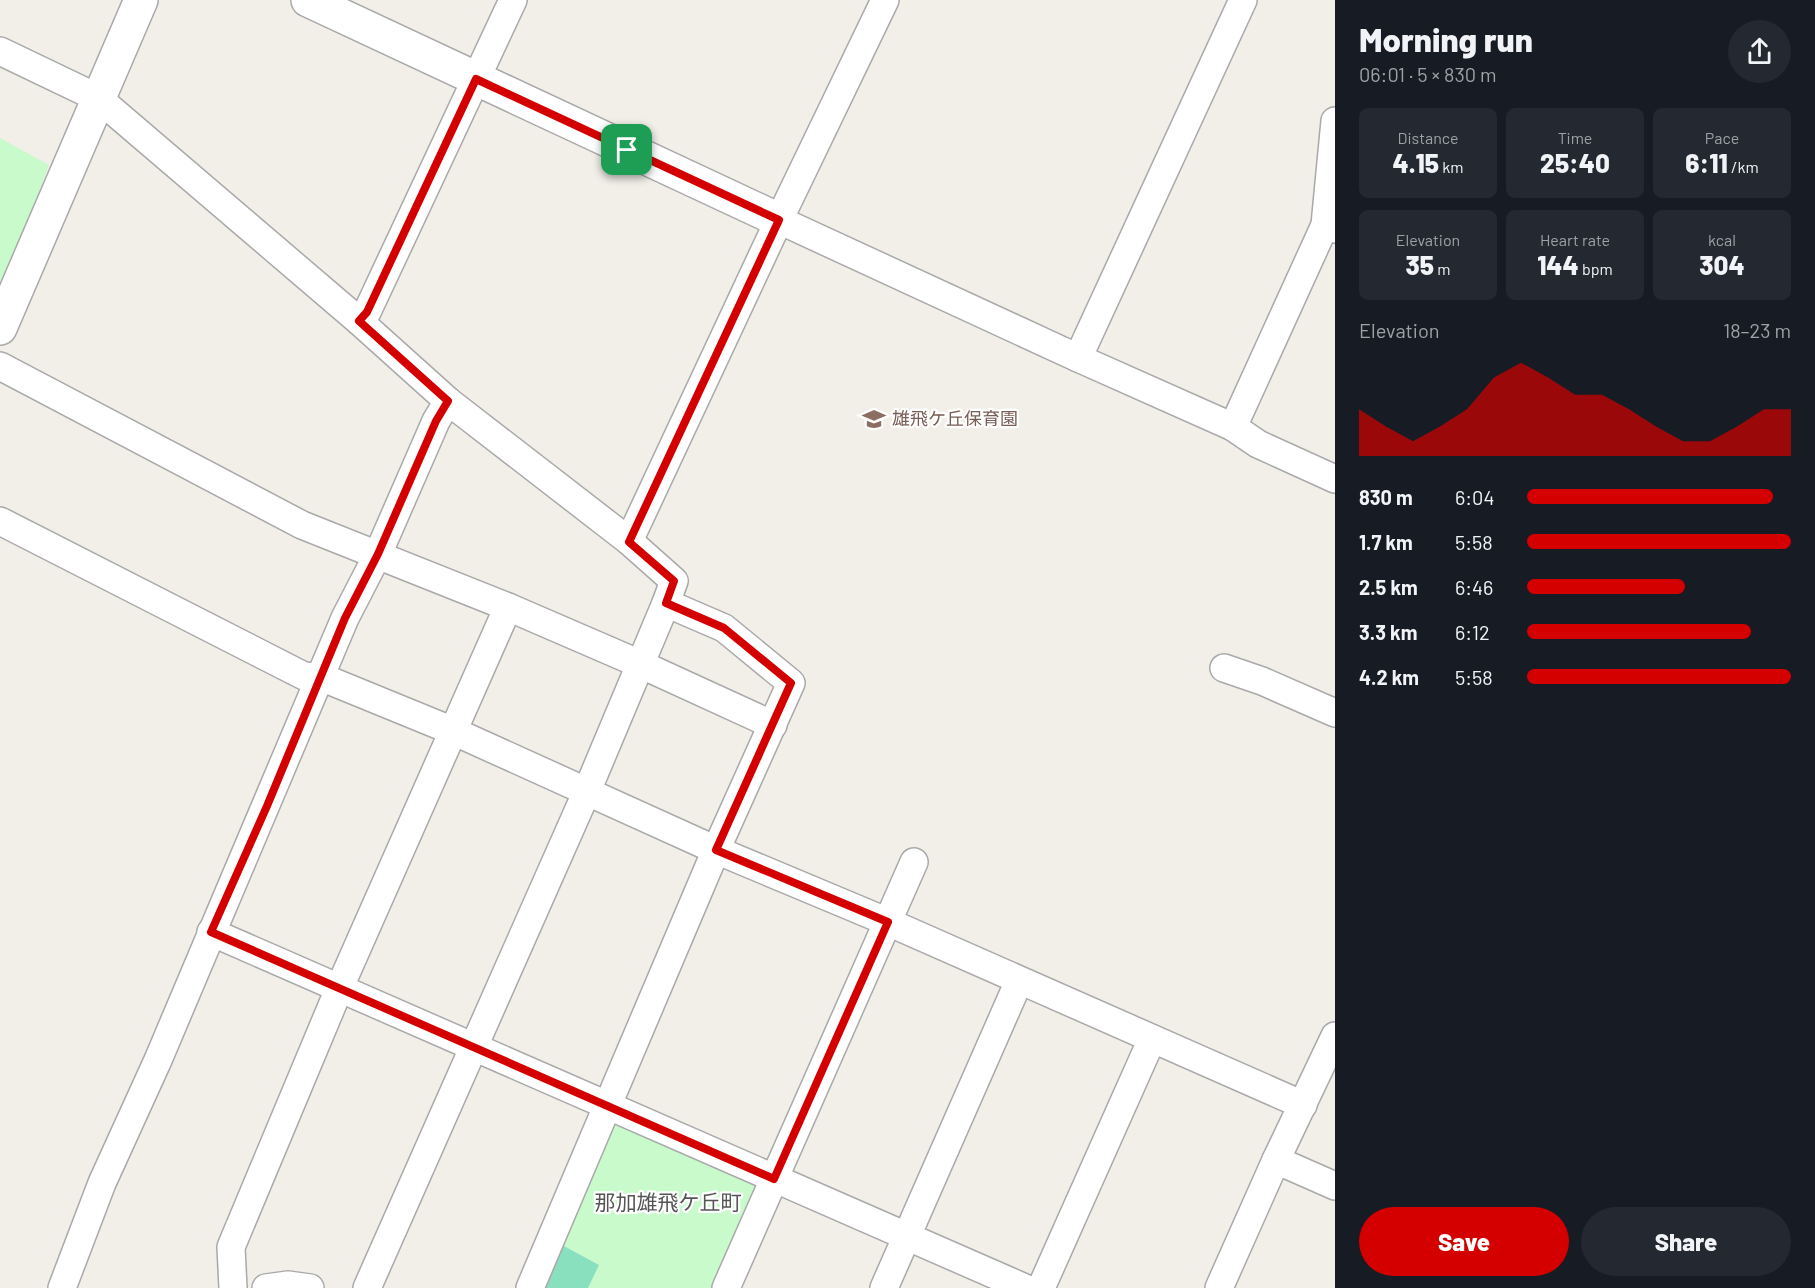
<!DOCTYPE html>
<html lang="en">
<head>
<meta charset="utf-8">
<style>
	:root { --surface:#171b24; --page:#242831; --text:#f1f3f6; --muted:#9ea1a6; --accent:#d40000 }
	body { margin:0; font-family:Barlow,"Noto Sans JP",sans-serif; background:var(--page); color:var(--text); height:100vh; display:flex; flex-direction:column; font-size:22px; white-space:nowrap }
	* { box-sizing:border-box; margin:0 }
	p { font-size:20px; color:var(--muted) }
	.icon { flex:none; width:33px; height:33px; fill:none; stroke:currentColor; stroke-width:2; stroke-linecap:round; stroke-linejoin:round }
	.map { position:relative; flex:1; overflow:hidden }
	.details { display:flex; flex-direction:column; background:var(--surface); width:480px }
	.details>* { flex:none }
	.pin { position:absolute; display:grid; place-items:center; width:51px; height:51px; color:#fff; margin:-26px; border-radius:12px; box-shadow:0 3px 9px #0006 }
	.round { display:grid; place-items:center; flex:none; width:63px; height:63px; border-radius:32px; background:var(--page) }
	.headline { display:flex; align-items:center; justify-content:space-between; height:102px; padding:0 24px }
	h1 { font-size:33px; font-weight:800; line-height:45px }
	.metrics { display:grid; grid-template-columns:repeat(3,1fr); gap:9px; height:102px; padding:6px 24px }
	.metrics div { display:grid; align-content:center; border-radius:9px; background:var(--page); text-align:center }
	.metrics b { font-size:26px; font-weight:800 }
	.metrics small { font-size:16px; font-weight:400 }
	.metrics p { font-size:16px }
	.chart { height:168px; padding:12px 24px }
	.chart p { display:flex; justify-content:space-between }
	.chart svg { width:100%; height:108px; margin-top:6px; fill:var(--accent); opacity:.7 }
	.cta { display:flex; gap:12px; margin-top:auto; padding:12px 24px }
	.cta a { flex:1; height:69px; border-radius:36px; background:var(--accent); color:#fff; font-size:24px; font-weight:800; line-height:69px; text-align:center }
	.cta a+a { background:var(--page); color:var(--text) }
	ul { padding:0 24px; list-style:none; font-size:20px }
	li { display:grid; grid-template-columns:96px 72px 1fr; align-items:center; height:45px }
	li i { height:15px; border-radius:8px; background:var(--accent) }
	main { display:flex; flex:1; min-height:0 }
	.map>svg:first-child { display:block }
	.park { fill:#c8facc }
	.pitch { fill:#88e0be }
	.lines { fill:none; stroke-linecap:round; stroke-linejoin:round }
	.minor-casing { stroke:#a9a9a9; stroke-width:30 }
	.tertiary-casing { stroke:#a9a9a9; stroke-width:36 }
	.minor { stroke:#fff; stroke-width:27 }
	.tertiary { stroke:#fff; stroke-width:33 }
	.route-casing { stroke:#fff; stroke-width:12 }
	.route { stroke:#d40000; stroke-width:8 }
	.labels { text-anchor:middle; stroke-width:4.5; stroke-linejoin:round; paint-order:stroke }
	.education-label { font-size:18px; fill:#785e54; stroke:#fff; text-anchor:start }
	.quarter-label { font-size:21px; fill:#555; stroke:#fff }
</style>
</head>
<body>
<main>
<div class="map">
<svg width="1335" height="1288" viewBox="0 0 1335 1288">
	<rect width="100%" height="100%" fill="#f2efe9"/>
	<!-- park -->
	<g class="park">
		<path d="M0 138 49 165 0 295Z"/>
		<path d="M607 1107 774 1179 726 1288H588L599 1265 551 1239Z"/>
	</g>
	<!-- pitch -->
	<path class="pitch" d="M551 1239 599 1265 588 1288H530Z"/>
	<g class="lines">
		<!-- minor casing -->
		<g class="minor-casing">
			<g id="minor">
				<path d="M0 51 98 98 359 321 448 401 629 541 674 581 666 603 724 628 791 683 716 850 530 1288"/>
				<path d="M779 220 1078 358 1233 427 1258 444 1335 479"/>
				<path d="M1325 225 1335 121"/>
				<path d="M359 321 367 312 513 0"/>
				<path d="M1078 358 1243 0"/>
				<path d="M0 366 302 525 508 607 640 664 773 725"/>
				<path d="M1233 427 1325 225 1335 229"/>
				<path d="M0 521 304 676 321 677 453 731 716 850 888 922 1303 1105"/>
				<path d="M629 541 779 220 885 0"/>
				<path d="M1224 668 1262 681 1335 713"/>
				<path d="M211 932 1025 1288"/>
				<path d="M1276 1160 1335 1186"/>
				<path d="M62 1288 102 1183 158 1060 345 618 378 554 436 421 448 401"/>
				<path d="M233 1288 231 1247 339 989 508 607"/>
				<path d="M266 1288 288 1285 310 1288"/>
				<path d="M367 1288 587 791 666 603"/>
				<path d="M726 1288 914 862"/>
				<path d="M884 1288 1019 981"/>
				<path d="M1041 1288 1152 1039"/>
				<path d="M1219 1288 1276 1160 1335 1036"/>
			</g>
		</g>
		<!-- tertiary casing -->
		<g class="tertiary-casing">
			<g id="tertiary">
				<path d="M308 0 779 220"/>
				<path d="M0 328 141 0"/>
			</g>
		</g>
		<!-- minor -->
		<use href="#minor" class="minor"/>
		<!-- tertiary -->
		<use href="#tertiary" class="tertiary"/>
	</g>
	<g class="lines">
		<!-- route casing -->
		<g class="route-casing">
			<path id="route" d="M476 79 779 220 629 542 674 581 666 603 724 628 791 683 716 850 888 922 774 1179 211 932 267 806 345 618 378 554 436 421 448 401 359 321 367 312Z"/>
		</g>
		<!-- route -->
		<use href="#route" class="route"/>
	</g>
	<!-- icons -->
	<defs>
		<g id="school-bare" transform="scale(1.8)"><path d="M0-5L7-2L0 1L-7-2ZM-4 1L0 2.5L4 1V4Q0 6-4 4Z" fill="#8d6e63" stroke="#fff" stroke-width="2.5" paint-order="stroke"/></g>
	</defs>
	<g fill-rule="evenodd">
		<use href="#school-bare" x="874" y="419"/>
	</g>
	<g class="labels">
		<!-- education labels -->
		<g class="education-label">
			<text x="892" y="425">雄飛ケ丘保育園</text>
		</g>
		<!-- quarter labels -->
		<g class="quarter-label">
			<text x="668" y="1210">那加雄飛ケ丘町</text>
		</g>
	</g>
</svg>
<div class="pin" style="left:627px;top:150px;background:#1e9e55"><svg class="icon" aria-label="arrive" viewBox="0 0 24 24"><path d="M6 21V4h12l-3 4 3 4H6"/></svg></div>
</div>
<section class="details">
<div class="headline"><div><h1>Morning run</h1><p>06:01 · 5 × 830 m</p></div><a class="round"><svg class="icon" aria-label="share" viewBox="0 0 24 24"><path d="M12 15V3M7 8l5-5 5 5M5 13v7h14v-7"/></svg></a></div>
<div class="metrics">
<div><p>Distance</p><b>4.15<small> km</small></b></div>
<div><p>Time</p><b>25:40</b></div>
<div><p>Pace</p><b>6:11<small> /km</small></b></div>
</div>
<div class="metrics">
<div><p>Elevation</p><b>35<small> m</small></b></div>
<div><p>Heart rate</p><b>144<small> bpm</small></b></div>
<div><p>kcal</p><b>304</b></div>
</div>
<div class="chart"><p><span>Elevation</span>18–23 m</p>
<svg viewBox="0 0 160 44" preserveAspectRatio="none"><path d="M0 44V25L10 32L20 38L30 32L40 25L50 12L60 6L70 12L80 19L90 19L100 25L110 32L120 38L130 38L140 32L150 25L160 25V44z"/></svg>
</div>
<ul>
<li><b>830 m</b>6:04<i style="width:93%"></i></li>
<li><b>1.7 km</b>5:58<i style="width:100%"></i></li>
<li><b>2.5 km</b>6:46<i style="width:60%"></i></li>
<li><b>3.3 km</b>6:12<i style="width:85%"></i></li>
<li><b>4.2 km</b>5:58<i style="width:100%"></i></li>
</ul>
<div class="cta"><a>Save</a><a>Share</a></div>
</section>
</main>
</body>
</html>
